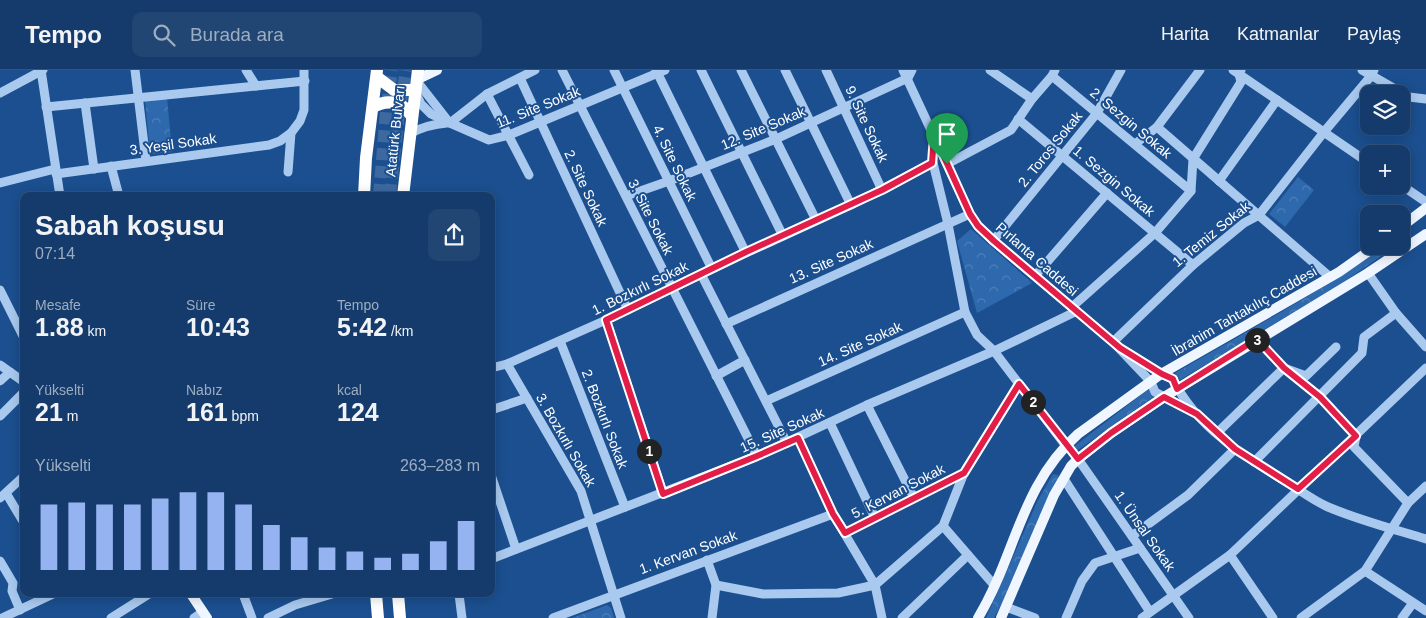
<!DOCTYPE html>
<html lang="tr">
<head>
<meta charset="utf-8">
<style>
	:root { --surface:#143b6b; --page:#214673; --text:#f1f3f6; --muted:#9dadc1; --line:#33557e; --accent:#95b2f1 }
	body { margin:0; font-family:Helvetica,sans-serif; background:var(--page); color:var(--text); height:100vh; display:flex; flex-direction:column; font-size:19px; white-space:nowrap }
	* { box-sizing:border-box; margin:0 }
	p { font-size:16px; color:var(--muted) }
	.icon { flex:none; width:28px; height:28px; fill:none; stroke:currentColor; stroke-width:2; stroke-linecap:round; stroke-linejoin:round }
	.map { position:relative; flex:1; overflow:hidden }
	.side { position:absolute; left:20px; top:122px; width:475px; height:405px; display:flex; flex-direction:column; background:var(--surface); border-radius:10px; box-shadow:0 2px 12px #0003,0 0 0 1px var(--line) }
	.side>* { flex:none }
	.controls { position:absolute; left:1360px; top:15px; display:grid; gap:10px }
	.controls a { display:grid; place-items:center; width:50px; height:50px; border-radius:10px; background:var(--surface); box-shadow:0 2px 12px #0003,0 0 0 1px var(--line); font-size:25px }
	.pin { position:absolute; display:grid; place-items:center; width:42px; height:42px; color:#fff; margin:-51px -21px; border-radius:50% 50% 50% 0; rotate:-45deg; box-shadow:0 0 5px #0007 }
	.pin .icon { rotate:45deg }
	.km { position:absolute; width:25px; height:25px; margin:-12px; border-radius:50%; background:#222; color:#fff; font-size:14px; line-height:25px; text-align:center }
	.round { display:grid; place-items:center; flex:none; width:52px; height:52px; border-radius:10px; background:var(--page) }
	.overview { display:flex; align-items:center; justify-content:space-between; height:85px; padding:0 15px }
	h1 { font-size:28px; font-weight:800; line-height:38px }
	.figures { display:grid; grid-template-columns:repeat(3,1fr); gap:8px; height:85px; padding:5px 15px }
	.figures div { display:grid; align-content:center }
	.figures b { font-size:25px; font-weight:800 }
	.figures small { font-size:14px; font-weight:400 }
	.figures p { font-size:14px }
	.chart { height:140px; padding:10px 15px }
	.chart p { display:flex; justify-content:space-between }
	.chart svg { width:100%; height:90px; margin-top:5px; stroke:var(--accent); stroke-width:6 }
	header { display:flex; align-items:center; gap:30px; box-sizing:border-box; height:70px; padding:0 25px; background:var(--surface); border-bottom:1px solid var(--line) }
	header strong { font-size:24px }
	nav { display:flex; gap:28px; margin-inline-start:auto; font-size:18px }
	.search { width:350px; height:45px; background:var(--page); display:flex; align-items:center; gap:12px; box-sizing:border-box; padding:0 18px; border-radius:10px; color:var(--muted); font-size:19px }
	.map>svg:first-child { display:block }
	.forest { fill:url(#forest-crowns) }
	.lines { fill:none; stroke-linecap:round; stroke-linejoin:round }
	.highway-tunnel { stroke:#3d69a0; stroke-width:12; stroke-dasharray:12 6; stroke-linecap:butt }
	.minor { stroke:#a9c9ee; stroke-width:9 }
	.major { stroke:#f0f6ff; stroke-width:10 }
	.highway { stroke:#fff; stroke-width:12 }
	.route-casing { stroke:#fff; stroke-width:10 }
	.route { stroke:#e11d48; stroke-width:6 }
	.labels { text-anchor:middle; stroke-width:4; stroke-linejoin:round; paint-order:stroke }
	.street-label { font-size:14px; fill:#fff; stroke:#1b4f8f }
</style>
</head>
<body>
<header>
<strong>Tempo</strong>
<div class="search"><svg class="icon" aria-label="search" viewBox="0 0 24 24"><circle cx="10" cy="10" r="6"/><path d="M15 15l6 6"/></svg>Burada ara</div>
<nav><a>Harita</a><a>Katmanlar</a><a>Paylaş</a></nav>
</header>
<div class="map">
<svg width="1426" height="548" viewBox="0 0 1426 548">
	<defs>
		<pattern id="forest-crowns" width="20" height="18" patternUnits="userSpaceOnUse" patternTransform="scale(1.25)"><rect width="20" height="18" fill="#2e69ad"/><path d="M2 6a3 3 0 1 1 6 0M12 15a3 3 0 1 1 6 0" fill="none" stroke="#4d80b9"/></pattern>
	</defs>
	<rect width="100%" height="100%" fill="#1b4f8f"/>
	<!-- forest -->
	<g class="forest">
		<path d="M167 27 172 82 150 84 145 29Z"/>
		<path d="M1298 107 1314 120 1285 157 1269 144Z"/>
		<path d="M971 159 1032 213 977 243 957 171Z"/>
		<path d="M1385 176H1396L1336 217 1180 310 1175 303C1246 262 1318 223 1385 176Z"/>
		<path d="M1149 319 1154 327 1075 382 1072 378Z"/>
		<path d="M1053 404 1058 405 1060 408C1032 452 1020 503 994 548H986L1038 430Z"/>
		<path d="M607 535 611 538 614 548H572Z"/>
	</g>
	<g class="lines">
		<!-- highway-tunnel -->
		<g class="highway-tunnel">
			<path d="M379 126 386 41 392 0"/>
			<path d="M390 126 399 43 406 0"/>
		</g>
		<!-- minor -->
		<g class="minor">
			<path d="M41 0 60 126"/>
			<path d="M135 0 146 91"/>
			<path d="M246 0 256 16"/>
			<path d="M562 0 757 386"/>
			<path d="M614 0 712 199"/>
			<path d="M656 0 746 183"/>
			<path d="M701 0 783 166"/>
			<path d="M741 0 816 150"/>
			<path d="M785 0 851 135"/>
			<path d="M826 0 882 120"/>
			<path d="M903 0 970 144 978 156 993 171 1113 272 1151 312 1155 322 1197 344"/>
			<path d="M990 0 1032 29"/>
			<path d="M1233 0 1369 93"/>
			<path d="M1362 0 1409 27 1426 29"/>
			<path d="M1052 6 1191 121"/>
			<path d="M520 8 628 240"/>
			<path d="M416 10 448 51"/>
			<path d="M0 23 43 0"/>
			<path d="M416 23 421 34 431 44 450 53 489 70 509 65 665 0"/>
			<path d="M487 24 529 105"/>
			<path d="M85 33 94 99"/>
			<path d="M46 37 305 11"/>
			<path d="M1018 49 1193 195"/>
			<path d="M450 53 487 24 535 0"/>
			<path d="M1157 57 1330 207"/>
			<path d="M409 64C422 57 432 54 447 53"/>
			<path d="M934 69 933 93 948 154 965 242 977 265 994 281 1066 376"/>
			<path d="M1135 74 1157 57 1200 0"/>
			<path d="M947 94 1011 60 1032 29 1052 6 1055 0"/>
			<path d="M111 96 119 126"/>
			<path d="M288 102 291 63 300 51 304 40V0"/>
			<path d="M56 104 269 75 280 71 291 63"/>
			<path d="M1219 111 1277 30"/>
			<path d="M0 113 55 99"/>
			<path d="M1401 115 1426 132"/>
			<path d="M626 126 669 111 776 69 908 8 912 0"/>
			<path d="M993 171 1097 43 1121 0"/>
			<path d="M1368 203 1396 243 1426 277"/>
			<path d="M701 204 787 373"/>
			<path d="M1035 206 1107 123"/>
			<path d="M0 220 24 268"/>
			<path d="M1072 237 1155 163 1191 121 1193 89 1241 12 1239 4 1241 0"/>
			<path d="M606 250 663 423"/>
			<path d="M726 254 970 144"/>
			<path d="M1257 269 1284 298 1320 327 1356 366 1354 377 1408 433"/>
			<path d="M560 271 625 437"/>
			<path d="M1113 272 1193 195 1244 153 1259 145 1324 62 1371 6 1374 0"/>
			<path d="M1130 284 1161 304 1173 309C1195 356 1245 387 1288 413 1301 421 1314 431 1328 437 1359 450 1393 459 1426 469"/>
			<path d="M507 294 581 421 621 548"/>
			<path d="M0 295 24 312"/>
			<path d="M491 298 507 294 606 250 746 183 851 135 933 93"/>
			<path d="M716 306 745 290"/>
			<path d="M0 311 10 302"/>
			<path d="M766 331 965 242"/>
			<path d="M867 335 914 428"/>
			<path d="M491 340 527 328"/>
			<path d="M0 346 24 322"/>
			<path d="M830 353 875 448"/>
			<path d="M1217 363 1284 298 1306 306 1336 277"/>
			<path d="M798 368 833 444 875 515 882 548"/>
			<path d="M1078 389 1189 548"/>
			<path d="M1254 392 1362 283 1364 267 1396 243"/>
			<path d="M491 405 516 479"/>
			<path d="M1064 409 1150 542"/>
			<path d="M6 423 24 453"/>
			<path d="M0 428 24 406"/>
			<path d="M943 456 994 515"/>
			<path d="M845 463 964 403"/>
			<path d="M1132 466 1188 425 1235 379"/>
			<path d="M1230 485 1273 548"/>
			<path d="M491 489 757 386 867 335 994 281 1077 241"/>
			<path d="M707 490 716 515 712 548"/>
			<path d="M0 491 13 513 12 521 20 540"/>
			<path d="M1365 501 1426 541"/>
			<path d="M716 515 763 524 838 523 875 515 943 456 964 403 1019 314"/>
			<path d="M243 524 252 548"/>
			<path d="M459 524 462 548"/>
			<path d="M1006 537 1035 548"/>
			<path d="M2 548 53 524"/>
			<path d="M111 548 149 524"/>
			<path d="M194 548 203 542"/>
			<path d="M268 548 295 535 332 524"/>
			<path d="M553 548 833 444"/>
			<path d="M902 548 968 485"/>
			<path d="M1066 548 1082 511 1095 493 1140 478"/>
			<path d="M1142 548 1230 485 1426 298"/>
			<path d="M1301 548 1365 501 1408 433 1426 416"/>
			<path d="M1402 548 1413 533"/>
		</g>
		<!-- major -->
		<g class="major">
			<path d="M416 10 437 0"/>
			<path d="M1401 157 1426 138"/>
			<path d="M191 524 207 548"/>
			<path d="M978 548C1016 485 1020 416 1078 364L1161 304 1339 202 1376 176"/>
			<path d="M1001 548 1054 425 1071 396 1078 389 1111 363 1164 327 1368 203 1426 164"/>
		</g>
		<!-- highway -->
		<g class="highway">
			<path d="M377 7 394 20H415"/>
			<path d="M373 37C388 29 401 31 411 45"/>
			<path d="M364 126 366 88 377 0"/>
			<path d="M403 126 418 0"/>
			<path d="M376 524 378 548"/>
			<path d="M398 524 400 548"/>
		</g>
	</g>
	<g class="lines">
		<!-- route casing -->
		<g class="route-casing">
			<path id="route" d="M934 65 970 144 978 156 994 171 1120 278 1162 304 1173 309 1177 319 1257 269 1284 298 1320 327 1356 366 1298 419 1235 379 1197 344 1164 327 1111 363 1078 389 1019 314 964 403 845 463 833 444 798 368 757 386 663 424 606 250 746 182 882 120 932 93Z"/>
		</g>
		<!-- route -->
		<use href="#route" class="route"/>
	</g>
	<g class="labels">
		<!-- street labels -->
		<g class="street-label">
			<text transform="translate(538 37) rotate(-22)" y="5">11. Site Sokak</text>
			<text transform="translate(1131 53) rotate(40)" y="5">2. Sezgin Sokak</text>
			<text transform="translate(867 54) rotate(65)" y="5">9. Site Sokak</text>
			<text transform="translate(763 58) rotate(-23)" y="5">12. Site Sokak</text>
			<text transform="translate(395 61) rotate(-84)" y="5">Atatürk Bulvarı</text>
			<text transform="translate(173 74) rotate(-8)" y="5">3. Yeşil Sokak</text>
			<text transform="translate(1050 79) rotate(-51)" y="5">2. Toros Sokak</text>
			<text transform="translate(675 93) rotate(64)" y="5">4. Site Sokak</text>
			<text transform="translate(1114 111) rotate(40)" y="5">1. Sezgin Sokak</text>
			<text transform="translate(586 118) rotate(65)" y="5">2. Site Sokak</text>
			<text transform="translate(651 147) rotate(63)" y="5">3. Site Sokak</text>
			<text transform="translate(1211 164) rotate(-39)" y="5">1. Temiz Sokak</text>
			<text transform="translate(1037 189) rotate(41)" y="5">Pırlanta Caddesi</text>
			<text transform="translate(831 191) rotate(-24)" y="5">13. Site Sokak</text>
			<text transform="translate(640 218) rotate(-26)" y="5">1. Bozkırlı Sokak</text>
			<text transform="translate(1244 241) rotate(-30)" y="5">İbrahim Tahtakılıç Caddesi</text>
			<text transform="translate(860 274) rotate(-24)" y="5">14. Site Sokak</text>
			<text transform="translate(605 349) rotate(69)" y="5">2. Bozkırlı Sokak</text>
			<text transform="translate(782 360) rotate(-24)" y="5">15. Site Sokak</text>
			<text transform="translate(566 370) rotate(60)" y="5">3. Bozkırlı Sokak</text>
			<text transform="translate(898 421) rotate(-27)" y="5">5. Kervan Sokak</text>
			<text transform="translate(1145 461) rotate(55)" y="5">1. Ünsal Sokak</text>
			<text transform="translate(688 482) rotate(-20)" y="5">1. Kervan Sokak</text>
		</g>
	</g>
</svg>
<div class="controls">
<a><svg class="icon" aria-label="layers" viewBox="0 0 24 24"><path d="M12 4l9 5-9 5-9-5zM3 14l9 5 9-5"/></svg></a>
<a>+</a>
<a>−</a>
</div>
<div class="pin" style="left:947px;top:94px;background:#1e9e55"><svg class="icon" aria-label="arrive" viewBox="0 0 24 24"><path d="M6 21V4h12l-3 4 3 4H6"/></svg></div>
<b class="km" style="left:649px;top:381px">1</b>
<b class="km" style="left:1033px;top:332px">2</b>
<b class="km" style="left:1257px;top:270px">3</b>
<section class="side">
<div class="overview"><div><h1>Sabah koşusu</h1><p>07:14</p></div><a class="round"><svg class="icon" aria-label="share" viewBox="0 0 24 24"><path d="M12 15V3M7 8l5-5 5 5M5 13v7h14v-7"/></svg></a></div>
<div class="figures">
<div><p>Mesafe</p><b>1.88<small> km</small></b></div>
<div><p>Süre</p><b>10:43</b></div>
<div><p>Tempo</p><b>5:42<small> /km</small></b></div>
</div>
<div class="figures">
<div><p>Yükselti</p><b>21<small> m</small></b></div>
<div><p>Nabız</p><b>161<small> bpm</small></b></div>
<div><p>kcal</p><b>124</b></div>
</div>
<div class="chart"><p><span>Yükselti</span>263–283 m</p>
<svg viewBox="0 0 160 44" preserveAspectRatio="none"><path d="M5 44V12M15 44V11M25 44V12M35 44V12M45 44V9M55 44V6M65 44V6M75 44V12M85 44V22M95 44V28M105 44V33M115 44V35M125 44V38M135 44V36M145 44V30M155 44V20"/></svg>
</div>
</section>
</div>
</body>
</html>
